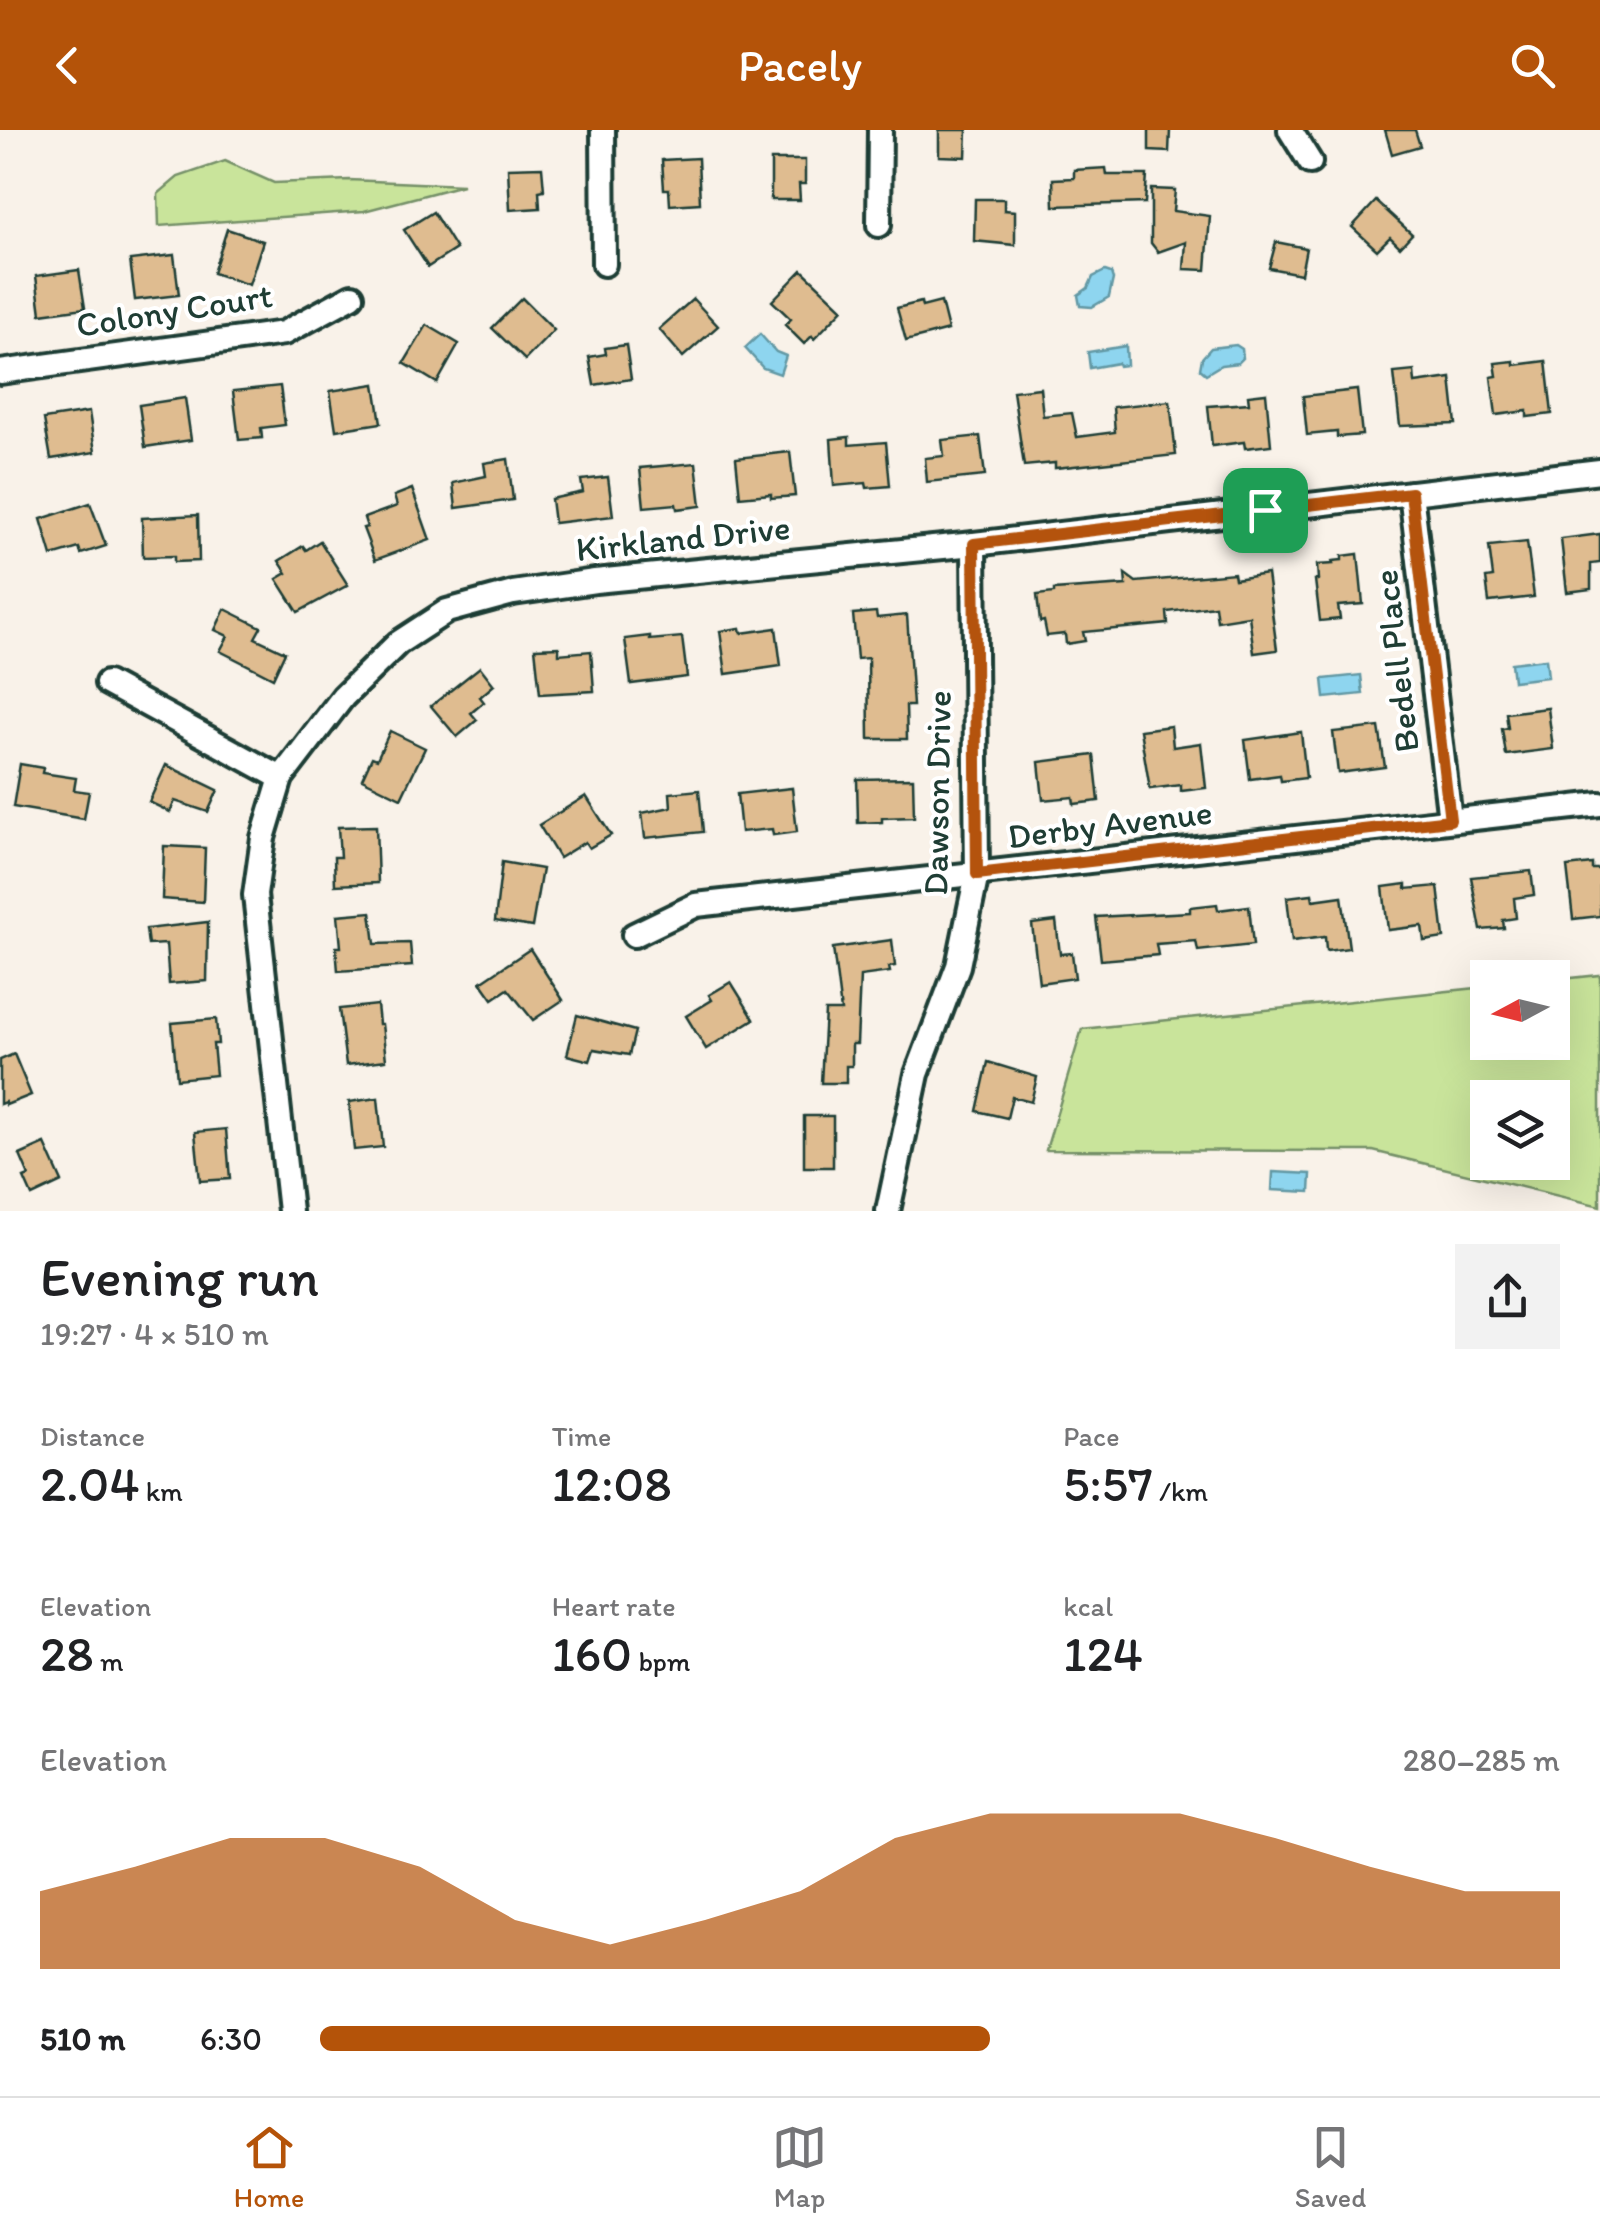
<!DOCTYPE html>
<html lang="en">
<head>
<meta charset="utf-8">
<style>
	:root { --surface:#fff; --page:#f2f2f2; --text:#202124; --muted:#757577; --line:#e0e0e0; --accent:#b45309 }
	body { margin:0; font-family:Itim,sans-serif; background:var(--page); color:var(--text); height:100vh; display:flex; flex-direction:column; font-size:38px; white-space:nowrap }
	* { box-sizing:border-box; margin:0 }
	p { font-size:32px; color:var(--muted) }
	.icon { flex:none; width:55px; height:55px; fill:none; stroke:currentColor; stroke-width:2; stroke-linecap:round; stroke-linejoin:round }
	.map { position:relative; height:1081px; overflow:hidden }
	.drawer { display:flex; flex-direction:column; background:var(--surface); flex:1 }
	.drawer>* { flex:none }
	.needle { width:65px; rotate:263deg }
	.controls { position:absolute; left:1470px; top:830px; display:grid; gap:20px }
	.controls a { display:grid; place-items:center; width:100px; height:100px; border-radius:0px; background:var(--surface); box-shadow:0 10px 40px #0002; font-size:50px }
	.pin { position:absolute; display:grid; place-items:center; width:85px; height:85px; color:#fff; margin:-42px; border-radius:20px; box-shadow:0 5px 15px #0006 }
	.round { display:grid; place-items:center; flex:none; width:105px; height:105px; border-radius:0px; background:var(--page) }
	.headline { display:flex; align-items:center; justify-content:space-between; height:170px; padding:0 40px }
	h1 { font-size:55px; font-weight:600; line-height:75px }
	.stats { display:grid; grid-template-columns:repeat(3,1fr); gap:15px; height:170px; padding:10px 40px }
	.stats div { display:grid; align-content:center }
	.stats b { font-size:50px; font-weight:600 }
	.stats small { font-size:28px; font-weight:400 }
	.stats p { font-size:28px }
	.chart { height:280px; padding:20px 40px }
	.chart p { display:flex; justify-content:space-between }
	.chart svg { width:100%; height:180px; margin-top:10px; fill:var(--accent); opacity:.7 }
	ul { padding:0 40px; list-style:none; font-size:32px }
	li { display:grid; grid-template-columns:160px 120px 1fr; align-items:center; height:75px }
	li i { height:25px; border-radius:12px; background:var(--accent) }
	header { display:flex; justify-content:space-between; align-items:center; height:130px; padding:0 40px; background:var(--accent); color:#fff; font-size:45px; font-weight:600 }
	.tabs { display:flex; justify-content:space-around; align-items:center; height:140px; border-top:2px solid var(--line); background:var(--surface); font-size:28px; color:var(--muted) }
	.tabs a { display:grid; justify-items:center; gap:5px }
	.tabs .current { color:var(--accent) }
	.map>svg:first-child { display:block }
	.green { fill:#c9e49b; stroke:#749068; stroke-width:2.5; fill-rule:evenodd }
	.water { fill:#8ed5ef; stroke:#6298a4; stroke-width:2.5 }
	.building { fill:#dfbc90; stroke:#1f3d34; stroke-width:2.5 }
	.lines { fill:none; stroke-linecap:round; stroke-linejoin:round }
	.street-casing { stroke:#1f3d34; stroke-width:30 }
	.street { stroke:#fff; stroke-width:22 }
	.route-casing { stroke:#fff; stroke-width:20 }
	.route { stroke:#b45309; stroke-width:12 }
	.labels { text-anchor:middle; stroke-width:8; stroke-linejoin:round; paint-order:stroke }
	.street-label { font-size:35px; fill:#1f3d34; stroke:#fff }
</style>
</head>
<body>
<header><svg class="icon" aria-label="back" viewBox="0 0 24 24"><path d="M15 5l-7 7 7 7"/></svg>Pacely<svg class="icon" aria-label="search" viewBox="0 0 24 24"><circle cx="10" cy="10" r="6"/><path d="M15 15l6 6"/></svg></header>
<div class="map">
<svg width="1600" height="1081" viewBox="0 0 1600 1081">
	<rect width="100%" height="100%" fill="#f9f2e9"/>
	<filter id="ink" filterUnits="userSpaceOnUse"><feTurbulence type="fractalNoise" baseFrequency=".01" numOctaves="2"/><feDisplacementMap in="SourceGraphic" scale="20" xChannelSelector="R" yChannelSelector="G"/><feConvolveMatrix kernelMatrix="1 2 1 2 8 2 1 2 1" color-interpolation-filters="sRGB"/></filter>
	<g filter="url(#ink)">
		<!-- green -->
		<g class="green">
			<path d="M225 31 274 53 349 50 463 55 364 81 159 96 158 64 178 47Z"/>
			<path d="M1600 845V1076L1373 1021 1046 1020 1082 899 1487 857 1488 912H1552L1553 850ZM1488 968H1552V1032H1488Z"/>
		</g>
		<!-- water -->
		<g class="water">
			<path d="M1105 141 1111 143 1113 149 1109 167 1092 177 1080 176 1078 165 1088 158 1093 147Z"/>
			<path d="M760 204 776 222 786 226 780 244 763 238 745 218Z"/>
			<path d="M1236 215 1242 219 1243 228 1238 233 1221 235 1206 244 1200 239 1202 228 1211 218Z"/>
			<path d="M1126 216 1127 235 1119 236 1118 233 1090 238 1088 222Z"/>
			<path d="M1546 529 1548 547 1513 551 1511 533Z"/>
			<path d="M1361 545 1363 564 1325 568 1323 549Z"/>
			<path d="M1273 1042 1311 1044 1310 1062 1272 1060Z"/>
		</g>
		<!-- building -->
		<g class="building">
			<path d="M939 0H967L966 27 939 26Z"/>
			<path d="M1149 0H1170L1169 22 1149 21Z"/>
			<path d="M1385 0H1415L1420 16 1392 24Z"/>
			<path d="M698 28 700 73 670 75 669 59H664L662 30Z"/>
			<path d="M771 30H805V54H799L800 70H771Z"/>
			<path d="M542 37 544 60 539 61 540 78 510 80 508 38Z"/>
			<path d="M1106 38 1107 45H1147L1145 73 1054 76 1053 49 1074 48V40Z"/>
			<path d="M1151 59 1175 60 1173 81 1210 86 1206 140 1184 139 1186 112 1158 122 1151 113Z"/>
			<path d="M975 69H1004V80L1015 81V115L974 111Z"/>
			<path d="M1376 71 1412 104 1400 117 1390 107 1377 120 1352 97Z"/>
			<path d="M433 82 456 119 428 137 404 100Z"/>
			<path d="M227 99 263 111 249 155 213 143Z"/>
			<path d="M1276 112 1306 118 1301 144 1269 138Z"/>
			<path d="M174 125 179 165 135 170 130 130Z"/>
			<path d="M79 140 85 178 41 184 36 146Z"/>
			<path d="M802 140 843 179 814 209 812 206 804 214 785 195 791 189 772 171Z"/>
			<path d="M522 168 554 200 525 230 492 198Z"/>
			<path d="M693 169 718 196 683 227 659 199Z"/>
			<path d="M921 172 922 177 941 172 948 200 906 211 897 178Z"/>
			<path d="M427 195 459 214 437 253 404 233Z"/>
			<path d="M626 215 631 249 594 255 589 227 606 224 605 218Z"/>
			<path d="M1514 231V235L1546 231 1552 284 1527 287V281L1496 285 1491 247 1497 246 1495 233Z"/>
			<path d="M1414 241 1415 253 1451 248 1456 294 1400 296 1394 243Z"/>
			<path d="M375 254 381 293 336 300 330 261Z"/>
			<path d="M280 256 285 295 261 298 262 308 239 310 233 261Z"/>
			<path d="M1040 258 1043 286 1072 283 1077 307 1115 302 1113 277 1170 271 1176 325 1055 338V333L1024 336 1013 261Z"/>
			<path d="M1357 260 1362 305 1337 307V302L1307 305 1303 266Z"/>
			<path d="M1266 263 1271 315 1245 318 1244 312 1212 316 1208 276 1249 273 1248 265Z"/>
			<path d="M185 268 191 310 145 317 139 275Z"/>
			<path d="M89 282 95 322 51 329 44 289Z"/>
			<path d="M980 306 985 346 927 352 925 328 944 326 942 310Z"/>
			<path d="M849 307V315L886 312 890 356 867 358 866 353 834 356 831 309Z"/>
			<path d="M790 322 795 366 771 368V364L740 367 736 328Z"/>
			<path d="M508 329 513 370 456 378 453 353 486 346 484 333Z"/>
			<path d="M696 333 701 376 677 379 676 374 644 377 640 338Z"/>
			<path d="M608 347 613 386 554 393 551 369 583 362 581 350Z"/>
			<path d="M412 359 430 410 375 430 363 398 367 397 364 388 397 376 394 366Z"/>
			<path d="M90 373 106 416 81 424 79 418 52 426 41 389Z"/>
			<path d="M198 385 199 431 174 432V426L143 427 142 388Z"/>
			<path d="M1600 404V433L1591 434V459L1567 462 1561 409Z"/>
			<path d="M320 411 348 455 298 482 277 449 287 443 279 431 303 416 306 420Z"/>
			<path d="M1527 412 1534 467 1489 472 1486 448 1493 447 1489 416Z"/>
			<path d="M1358 424 1363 474 1338 476 1340 489 1320 491 1315 450H1318L1317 435 1333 434 1332 431 1342 430V426Z"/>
			<path d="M1234 443 1235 449 1267 444 1277 520 1254 523 1249 486 1217 491 1215 476 1167 482 1168 494 1083 502 1085 511 1066 514 1065 504 1047 506 1044 491 1040 492 1037 465 1054 463V460L1126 455 1125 444 1136 452Z"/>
			<path d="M225 479 261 497 255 508 285 522 273 548 220 521 228 506 215 500Z"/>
			<path d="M876 482 877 488 907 485 913 576H906L907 609H869L868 528 857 529 853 484Z"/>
			<path d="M740 498 741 503 776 498 781 536 726 544 720 501Z"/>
			<path d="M650 506V510L682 507 687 547 631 554 625 509Z"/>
			<path d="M559 517V524L591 521 594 561 540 564 535 518Z"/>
			<path d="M480 537 494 555 480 567 484 572 471 583 477 590 457 607 431 576Z"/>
			<path d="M1548 578 1553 619 1506 625 1502 599 1508 598 1506 583Z"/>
			<path d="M1171 596 1173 617 1201 613 1206 658 1181 661V655L1150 659 1140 600Z"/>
			<path d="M1379 597 1385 637 1338 643 1333 602Z"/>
			<path d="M390 601 425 618 401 668 362 649 372 627 377 629Z"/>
			<path d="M1301 602 1306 648 1281 651 1280 645 1250 649 1245 610Z"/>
			<path d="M1094 625 1099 671 1074 674 1073 667 1043 670 1039 632Z"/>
			<path d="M20 634 43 638 42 643 76 648 74 660 89 662 84 689 13 677Z"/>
			<path d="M166 635 218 660 208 682 175 671 170 682 149 672Z"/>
			<path d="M913 648 914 687 882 688V692L858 693 857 649Z"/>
			<path d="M792 658 797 702 773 705 772 699 741 702 737 664Z"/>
			<path d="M699 660 703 702 645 708 642 683 671 677 670 663Z"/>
			<path d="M586 666 611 705 589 718 585 712 559 728 539 695Z"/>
			<path d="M376 696 378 753 335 755 334 727H340L338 697Z"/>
			<path d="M164 716 205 718 203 772 162 769Z"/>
			<path d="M502 732 542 739 532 797 495 791Z"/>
			<path d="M1592 734V739H1600V786L1573 789 1567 737Z"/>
			<path d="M1531 741 1534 765 1514 768 1516 788 1503 790 1504 798 1481 800 1471 747Z"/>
			<path d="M1406 754V759L1438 756 1444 808 1424 811 1422 796 1388 800 1383 757Z"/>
			<path d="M1312 764 1313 770 1342 766 1349 818 1326 821 1325 807 1292 811 1287 767Z"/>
			<path d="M1217 774 1218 780 1249 776 1253 815 1198 821 1196 811 1156 814 1158 825 1101 830 1096 787 1190 782V777Z"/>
			<path d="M371 782 375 814 410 813 412 836 338 841 336 817H341L338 785Z"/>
			<path d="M1056 791 1060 824 1072 823 1075 848 1039 853 1032 794Z"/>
			<path d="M208 792 207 851 169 854 166 814 148 815 146 799Z"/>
			<path d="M892 810 895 836 889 837 890 842 860 846 857 914H852V936H846V953H821L825 881H841L833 818Z"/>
			<path d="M530 819 563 870 533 890 508 859 493 869 481 852Z"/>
			<path d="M731 852 754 889 706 919 686 886 712 870 709 865Z"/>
			<path d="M377 875 379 894H382L386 930 346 935 339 879Z"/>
			<path d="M577 885 635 901 629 925 594 919 590 931 567 925Z"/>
			<path d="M216 889 218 914H213L216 945 177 949 172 893Z"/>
			<path d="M14 924 31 965 6 975 5 972 0 974V930Z"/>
			<path d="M988 932 1037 947 1031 972 1012 967 1007 988 977 981Z"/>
			<path d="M378 968 383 1017 354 1020 349 972Z"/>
			<rect x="804" y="986" width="29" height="51"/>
			<path d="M226 999 230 1049 200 1051 195 1002Z"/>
			<path d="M45 1014 62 1052 32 1066 24 1048 29 1046 20 1025Z"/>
		</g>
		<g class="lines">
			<!-- street casing -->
			<g class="street-casing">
				<g id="street">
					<path d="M603 0 604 134"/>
					<path d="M1290 0 1310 32"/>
					<path d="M879 95 880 0"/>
					<path d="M0 242 284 203 352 166"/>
					<path d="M1411 363 1450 690"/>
					<path d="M107 553 281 648"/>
					<path d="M634 805 696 775 1600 674"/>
					<path d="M290 1081 255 765 263 708 281 648 343 567 398 513 447 481 513 463 595 451 974 414 1600 341"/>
					<path d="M888 1081 917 944 958 836 977 744 974 414"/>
				</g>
			</g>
			<!-- street -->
			<use href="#street" class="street"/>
		</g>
	</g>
	<g class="lines" filter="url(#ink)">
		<!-- route casing -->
		<g class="route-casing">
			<path id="route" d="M1411 363 1450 690 977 744 974 414Z"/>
		</g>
		<!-- route -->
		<use href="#route" class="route"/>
	</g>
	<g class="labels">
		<!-- street labels -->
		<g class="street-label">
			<text transform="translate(174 180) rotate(-9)" y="12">Colony Court</text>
			<text transform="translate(683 408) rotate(-6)" y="12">Kirkland Drive</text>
			<text transform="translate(1396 531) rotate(-97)" y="12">Bedell Place</text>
			<text transform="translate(937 663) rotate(-89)" y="12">Dawson Drive</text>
			<text transform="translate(1110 694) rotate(-7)" y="12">Derby Avenue</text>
		</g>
	</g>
</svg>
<div class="controls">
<a><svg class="needle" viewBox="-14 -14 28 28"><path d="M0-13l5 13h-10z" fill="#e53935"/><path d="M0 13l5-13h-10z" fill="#757577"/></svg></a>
<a><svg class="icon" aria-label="layers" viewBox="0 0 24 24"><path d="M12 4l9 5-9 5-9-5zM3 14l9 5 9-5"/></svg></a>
</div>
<div class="pin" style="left:1265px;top:380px;background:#1e9e55"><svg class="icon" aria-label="arrive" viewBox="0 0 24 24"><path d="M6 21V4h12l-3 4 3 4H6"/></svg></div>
</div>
<section class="drawer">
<div class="headline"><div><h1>Evening run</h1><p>19:27 · 4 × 510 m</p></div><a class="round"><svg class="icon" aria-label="share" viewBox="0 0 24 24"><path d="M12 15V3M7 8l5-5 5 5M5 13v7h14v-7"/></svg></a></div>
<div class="stats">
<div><p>Distance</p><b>2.04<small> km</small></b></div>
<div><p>Time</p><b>12:08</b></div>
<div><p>Pace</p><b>5:57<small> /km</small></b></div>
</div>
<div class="stats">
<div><p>Elevation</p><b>28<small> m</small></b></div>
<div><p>Heart rate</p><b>160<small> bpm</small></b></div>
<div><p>kcal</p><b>124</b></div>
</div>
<div class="chart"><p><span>Elevation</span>280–285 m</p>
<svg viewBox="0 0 160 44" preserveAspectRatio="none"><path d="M0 44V25L10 19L20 12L30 12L40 19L50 32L60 38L70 32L80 25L90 12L100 6L110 6L120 6L130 12L140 19L150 25L160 25V44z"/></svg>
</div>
<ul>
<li><b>510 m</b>6:30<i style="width:54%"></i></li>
</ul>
</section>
<nav class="tabs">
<a class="current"><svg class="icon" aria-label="home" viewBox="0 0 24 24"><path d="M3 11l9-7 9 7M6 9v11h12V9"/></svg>Home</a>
<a><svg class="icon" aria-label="map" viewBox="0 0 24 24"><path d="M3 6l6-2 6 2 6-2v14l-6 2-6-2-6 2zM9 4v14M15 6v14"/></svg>Map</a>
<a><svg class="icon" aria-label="saved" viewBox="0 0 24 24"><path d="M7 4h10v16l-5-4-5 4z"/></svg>Saved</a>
</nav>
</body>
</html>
